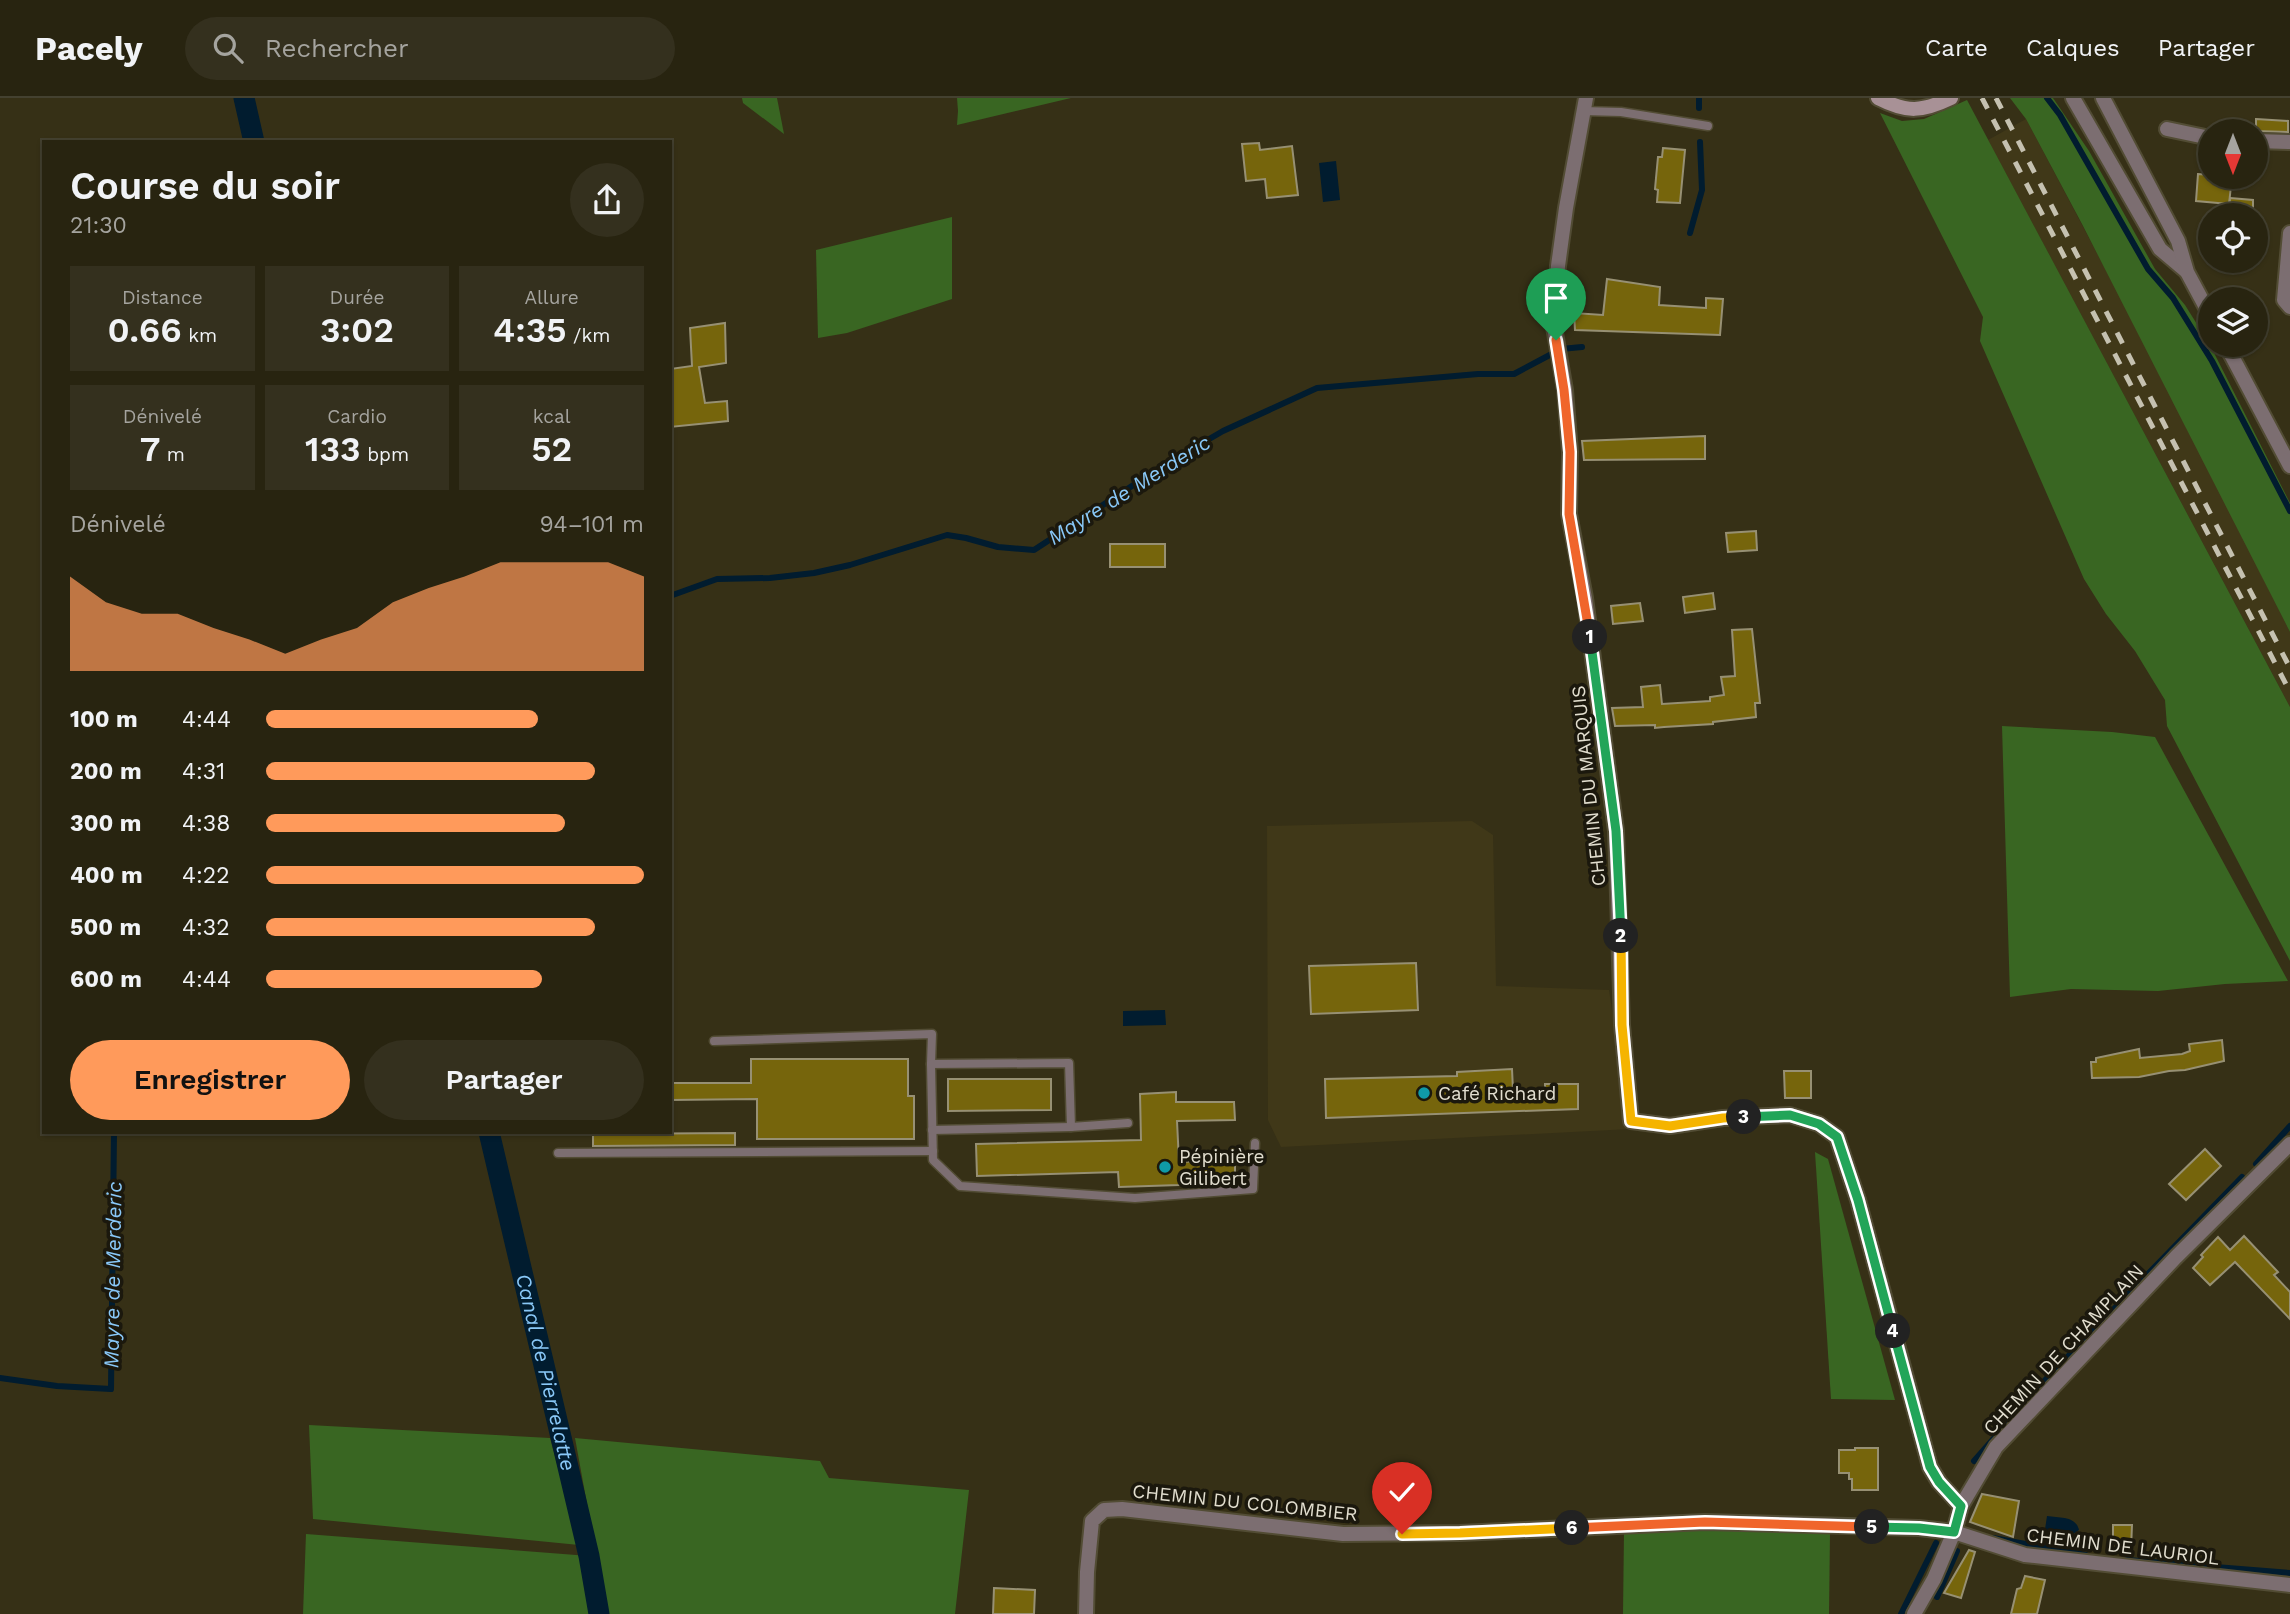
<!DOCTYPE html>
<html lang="fr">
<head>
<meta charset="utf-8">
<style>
	:root { --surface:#282410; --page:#34301e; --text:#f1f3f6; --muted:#a5a49f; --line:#444130; --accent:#ff9a5b }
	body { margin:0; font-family:"Work Sans",sans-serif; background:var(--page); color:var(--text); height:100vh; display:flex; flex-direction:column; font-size:26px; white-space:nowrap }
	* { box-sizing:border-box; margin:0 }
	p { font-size:23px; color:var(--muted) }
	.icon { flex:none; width:38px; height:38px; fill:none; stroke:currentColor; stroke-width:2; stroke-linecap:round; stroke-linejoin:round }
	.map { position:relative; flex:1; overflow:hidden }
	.side { position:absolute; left:42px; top:42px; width:630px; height:994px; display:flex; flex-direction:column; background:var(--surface); border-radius:0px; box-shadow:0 2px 5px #0004,0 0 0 2px var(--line) }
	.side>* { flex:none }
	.needle { width:46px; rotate:180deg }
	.fabs { position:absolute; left:2198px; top:21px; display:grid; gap:14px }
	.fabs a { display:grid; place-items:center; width:70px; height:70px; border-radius:50%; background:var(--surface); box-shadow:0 2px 5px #0004,0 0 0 2px var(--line); font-size:35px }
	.pin { position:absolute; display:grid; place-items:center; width:60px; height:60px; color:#fff; margin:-72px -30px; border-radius:50% 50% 50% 0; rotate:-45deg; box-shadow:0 0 7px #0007 }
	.pin .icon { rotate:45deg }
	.km { position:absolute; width:35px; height:35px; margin:-18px; border-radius:50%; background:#222; color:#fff; font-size:19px; line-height:35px; text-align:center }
	.round { display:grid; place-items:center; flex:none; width:74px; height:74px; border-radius:37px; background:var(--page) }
	.head { display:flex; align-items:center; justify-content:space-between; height:119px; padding:0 28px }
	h1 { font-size:38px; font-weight:600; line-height:52px }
	.metrics { display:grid; grid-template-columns:repeat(3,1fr); gap:10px; height:119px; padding:7px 28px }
	.metrics div { display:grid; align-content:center; border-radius:0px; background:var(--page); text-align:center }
	.metrics b { font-size:35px; font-weight:600 }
	.metrics small { font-size:19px; font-weight:400 }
	.metrics p { font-size:19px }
	.chart { height:196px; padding:14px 28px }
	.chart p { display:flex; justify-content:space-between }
	.chart svg { width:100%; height:126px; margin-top:7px; fill:var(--accent); opacity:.7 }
	.action { display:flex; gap:14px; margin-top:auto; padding:14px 28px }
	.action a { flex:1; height:80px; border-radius:42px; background:var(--accent); color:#111; font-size:28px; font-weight:600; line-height:80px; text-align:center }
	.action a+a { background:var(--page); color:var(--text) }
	ul { padding:0 28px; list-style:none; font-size:23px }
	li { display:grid; grid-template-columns:112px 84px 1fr; align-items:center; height:52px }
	li i { height:18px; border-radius:9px; background:var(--accent) }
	header { display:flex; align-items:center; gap:42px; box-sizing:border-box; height:98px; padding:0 35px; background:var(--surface); border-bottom:2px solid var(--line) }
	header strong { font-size:33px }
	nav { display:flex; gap:38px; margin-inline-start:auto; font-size:24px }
	.search { width:490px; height:63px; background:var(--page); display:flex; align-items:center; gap:18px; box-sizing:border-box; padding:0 24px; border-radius:38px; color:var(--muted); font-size:26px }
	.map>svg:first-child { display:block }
	.built { fill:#403818 }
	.green { fill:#396622 }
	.water { fill:#011c2f }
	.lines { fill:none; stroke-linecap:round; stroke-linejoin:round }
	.stream { stroke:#011c2f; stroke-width:6 }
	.canal { stroke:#011c2f; stroke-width:21 }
	.building { fill:#76650c; stroke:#979073; stroke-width:2 }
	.service-casing { stroke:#524c34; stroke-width:11 }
	.minor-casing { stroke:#524c34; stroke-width:18 }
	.tertiary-casing { stroke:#524c34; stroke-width:18 }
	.secondary-casing { stroke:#524c34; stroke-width:18 }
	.service { stroke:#7c6e71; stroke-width:8 }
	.minor { stroke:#7c6e71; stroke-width:14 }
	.tertiary { stroke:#7c6e71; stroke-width:14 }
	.secondary { stroke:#a89196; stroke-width:14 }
	.rail { stroke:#c5c1b0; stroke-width:5; stroke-dasharray:12 12; stroke-linecap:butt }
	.split-1-casing { stroke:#fff; stroke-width:14 }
	.split-2-casing { stroke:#fff; stroke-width:14 }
	.split-3-casing { stroke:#fff; stroke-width:14 }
	.split-4-casing { stroke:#fff; stroke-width:14 }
	.split-5-casing { stroke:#fff; stroke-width:14 }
	.split-6-casing { stroke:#fff; stroke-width:14 }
	.split-7-casing { stroke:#fff; stroke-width:14 }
	.split-1 { stroke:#f0652b; stroke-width:9 }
	.split-2 { stroke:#22a559; stroke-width:9 }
	.split-3 { stroke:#f5b400; stroke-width:9 }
	.split-4 { stroke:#22a559; stroke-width:9 }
	.split-5 { stroke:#22a559; stroke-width:9 }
	.split-6 { stroke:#f0652b; stroke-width:9 }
	.split-7 { stroke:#f5b400; stroke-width:9 }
	.culture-dot { fill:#0f9aa8; stroke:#1b180d; stroke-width:2.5 }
	.labels { text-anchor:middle; stroke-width:7; stroke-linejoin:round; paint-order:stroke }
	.street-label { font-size:19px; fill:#e2decf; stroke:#1b180d }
	.poi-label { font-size:19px; fill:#e2decf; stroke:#1b180d; text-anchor:start }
	.water-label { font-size:21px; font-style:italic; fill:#89c8f8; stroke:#1b180d }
</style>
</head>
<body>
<header>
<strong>Pacely</strong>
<div class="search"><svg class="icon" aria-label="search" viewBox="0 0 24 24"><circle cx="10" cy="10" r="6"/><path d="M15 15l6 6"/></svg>Rechercher</div>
<nav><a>Carte</a><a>Calques</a><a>Partager</a></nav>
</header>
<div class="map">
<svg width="2290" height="1516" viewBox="0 0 2290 1516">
	<rect width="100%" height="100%" fill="#363016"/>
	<!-- built -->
	<g class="built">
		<path d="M2026 21 2162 278 2290 534V609L1988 42Z"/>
		<path d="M1472 723 1493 737 1496 888 1609 892 1630 1031 1281 1049 1268 1022 1267 728Z"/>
	</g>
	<!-- green -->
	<g class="green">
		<path d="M742 0H777L784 36 743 5Z"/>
		<path d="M957 0H1071L957 27 958 13Z"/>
		<path d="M2010 0H2053L2089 53 2155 171 2185 207 2210 247 2290 405V534L2082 126 2026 21Z"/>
		<path d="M1967 2 2290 609V863L2167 628 2165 602 2135 553 2106 516 2084 481 1980 243 1983 219 1880 15 1902 23 1924 21Z"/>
		<path d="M952 119V201L847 235 818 240 816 152Z"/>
		<path d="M2002 628 2112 634 2155 639 2288 883 2225 886 2158 893 2071 891 2010 899Z"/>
		<path d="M1815 1054 1828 1061 1895 1302 1831 1301Z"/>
		<path d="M309 1327 550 1340 579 1447 313 1421Z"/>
		<path d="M575 1340 820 1363 829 1380 969 1392 955 1516H607Z"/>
		<path d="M1736 1431 1830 1435 1829 1516H1623L1624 1435Z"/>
		<path d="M306 1436 589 1458 596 1516H303Z"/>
	</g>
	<!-- water -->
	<g class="water">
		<path d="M1336 63 1340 102 1323 104 1319 65Z"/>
		<path d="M1165 912 1166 927 1123 928V913Z"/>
		<path d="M2047 1418C2060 1420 2076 1418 2079 1432L2069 1439 2055 1436 2054 1440 2044 1438Z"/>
	</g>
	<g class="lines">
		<!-- stream -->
		<g class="stream">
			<path d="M1699 0V10"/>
			<path d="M2047 0 2060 17 2148 171 2173 200 2212 263 2290 413"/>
			<path d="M1690 135 1702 92 1700 44"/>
			<path d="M670 498 717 481 770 480 814 475 850 467 947 437 966 440 998 449 1034 452 1161 369 1223 333 1317 290 1478 276H1514L1561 251 1582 249"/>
			<path d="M2256 1066 2290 1028"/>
			<path d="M0 1280 57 1288 111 1291 114 1034"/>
			<path d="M1974 1363 2048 1279 2242 1079"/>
			<path d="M1993 1440 2086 1457"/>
			<path d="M2127 1462 2290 1475"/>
			<path d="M1937 1499 1957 1453"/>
			<path d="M1901 1516 1936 1445"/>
		</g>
		<!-- canal -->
		<g class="canal">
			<path d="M244 0 254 44"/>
			<path id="s1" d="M489 1034 589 1458 599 1516"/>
		</g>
	</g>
	<!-- building -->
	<g class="building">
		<path d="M2256 21 2288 23V34L2256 33Z"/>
		<path d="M1259 45 1260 52 1292 48 1298 97 1267 100 1265 81 1246 83 1242 46Z"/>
		<path d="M1663 50 1685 52 1680 105 1657 104 1658 92 1655 91 1656 80 1658 59H1662Z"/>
		<path d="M2198 76 2232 79 2229 106 2196 103Z"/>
		<path d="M2230 100 2253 102V117H2229Z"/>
		<path d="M1607 181 1660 189 1659 207 1706 210V200L1723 201 1720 237 1575 232 1574 215 1603 217Z"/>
		<path d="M725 225 726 265 699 269 705 305 727 303 728 323 670 329V271L692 268 690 230Z"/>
		<path d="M1705 338V361L1584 362 1582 343Z"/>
		<path d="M1756 433 1757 452 1728 454 1726 435Z"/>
		<rect x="1110" y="446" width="55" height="23"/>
		<path d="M1713 495 1715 511 1685 515 1683 499Z"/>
		<path d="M1640 505 1643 523 1613 526 1611 508Z"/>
		<path d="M1752 531 1760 605H1755L1756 619 1713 624V626L1664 629 1655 630V627L1615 628 1612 610 1643 609 1641 589 1660 587 1662 606 1710 603V599L1724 597 1721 579 1735 578 1732 532Z"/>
		<path d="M1416 865 1418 912 1311 916 1309 868Z"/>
		<path d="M2222 942 2224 963 2185 972 2169 973 2139 979 2092 980 2091 964H2096V960L2139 951 2140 960 2182 956 2190 953 2189 946Z"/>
		<path d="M751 961H908V998H914V1041H757V1001L670 1002V985H751Z"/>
		<path d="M1512 971 1513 992 1545 991V986H1578V1011L1326 1020 1325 981 1457 978V974Z"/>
		<path d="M1784 973H1811V1000H1785Z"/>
		<path d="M948 981H1051V1012L948 1013Z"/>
		<path d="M1176 994V1004H1234L1235 1022 1177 1023 1179 1064 1235 1062V1079L1179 1081V1087L1119 1089 1118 1074 977 1078 976 1046 1141 1042 1140 996Z"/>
		<path d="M735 1035V1047L593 1048V1036Z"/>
		<path d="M2205 1051 2221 1068 2186 1102 2169 1086Z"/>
		<path d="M2244 1138 2278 1174 2274 1177 2290 1194V1221L2235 1164 2210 1187 2193 1170 2203 1159 2201 1157 2218 1139 2230 1152Z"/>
		<path d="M1855 1350H1878V1392H1852V1381H1849V1375H1839V1352H1855Z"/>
		<path d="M1982 1396 2019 1403 2013 1439 1970 1424Z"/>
		<path d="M2113 1427H2132L2131 1451 2113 1449Z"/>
		<path d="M1969 1452 1975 1454 1961 1500 1944 1495Z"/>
		<path d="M2025 1478 2045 1482 2037 1516H2011L2017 1491 2021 1490Z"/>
		<path d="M994 1490 1035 1492 1034 1516H993Z"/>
	</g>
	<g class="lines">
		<!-- service casing -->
		<g class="service-casing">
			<g id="service">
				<path d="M1583 13 1621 14 1708 28"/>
				<path d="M714 943 932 936 931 966"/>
				<path d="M1128 1025 1071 1029 1069 965 931 966 933 1062 960 1088 1135 1100 1253 1091 1255 1045"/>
				<path d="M932 1032 1071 1029"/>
				<path d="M558 1055 933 1053"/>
			</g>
		</g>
		<!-- minor casing -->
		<g class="minor-casing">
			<g id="minor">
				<path d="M1586 0 1566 110 1558 168 1554 229 1565 292 1570 354 1569 416 1585 500 1616 733 1622 927 1631 1023 1670 1028 1723 1020 1790 1017 1819 1026 1837 1039 1858 1102 1930 1369 1939 1384 1961 1408"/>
				<path d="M2167 31 2210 40"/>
				<path d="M2256 43 2290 44"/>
				<path d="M2290 135 2284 202 2290 209"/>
				<path d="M1086 1516 1087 1474 1092 1423 1104 1412 1122 1411 1343 1436 1460 1435 1705 1424 1919 1430 1954 1434 2025 1457 2290 1487"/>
			</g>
		</g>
		<!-- tertiary casing -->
		<g class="tertiary-casing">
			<g id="tertiary">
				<path d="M2073 0 2160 151 2186 173"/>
				<path d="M2103 0 2178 143 2187 174 2210 217"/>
				<path d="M2226 247 2290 368"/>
				<path d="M1914 1516 1934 1481 1954 1434 1961 1408 1996 1349 2176 1159 2290 1046"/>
			</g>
		</g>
		<!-- secondary casing -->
		<g class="secondary-casing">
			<path id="secondary" d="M1878 0C1907 15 1922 14 1951 0"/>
		</g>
		<!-- service -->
		<use href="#service" class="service"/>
		<!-- minor -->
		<use href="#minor" class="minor"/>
		<!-- tertiary -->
		<use href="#tertiary" class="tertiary"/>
		<!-- secondary -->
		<use href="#secondary" class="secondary"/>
		<!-- rail -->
		<g class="rail">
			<path d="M1982 0 2290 594"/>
			<path d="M1996 0 2290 570"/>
		</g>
	</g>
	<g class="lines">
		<!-- split-1 casing -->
		<g class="split-1-casing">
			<path id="split-1" d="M1556 242 1564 292 1570 354 1569 416 1590 539"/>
		</g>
		<!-- split-2 casing -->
		<g class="split-2-casing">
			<path id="split-2" d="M1590 539 1616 733 1621 838"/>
		</g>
		<!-- split-3 casing -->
		<g class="split-3-casing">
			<path id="split-3" d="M1621 838 1622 927 1631 1023 1670 1028 1723 1020 1744 1019"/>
		</g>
		<!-- split-4 casing -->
		<g class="split-4-casing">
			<path id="split-4" d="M1744 1019 1790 1017 1819 1026 1837 1039 1858 1102 1893 1233"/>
		</g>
		<!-- split-5 casing -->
		<g class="split-5-casing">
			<path id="split-5" d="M1872 1429 1919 1430 1954 1434 1961 1408 1939 1384 1930 1369 1893 1233"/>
		</g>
		<!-- split-6 casing -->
		<g class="split-6-casing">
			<path id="split-6" d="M1572 1430 1705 1424 1872 1429"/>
		</g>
		<!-- split-7 casing -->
		<g class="split-7-casing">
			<path id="split-7" d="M1402 1436 1460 1435 1572 1430"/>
		</g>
		<!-- split-1 -->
		<use href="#split-1" class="split-1"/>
		<!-- split-2 -->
		<use href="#split-2" class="split-2"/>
		<!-- split-3 -->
		<use href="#split-3" class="split-3"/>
		<!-- split-4 -->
		<use href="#split-4" class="split-4"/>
		<!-- split-5 -->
		<use href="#split-5" class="split-5"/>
		<!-- split-6 -->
		<use href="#split-6" class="split-6"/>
		<!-- split-7 -->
		<use href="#split-7" class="split-7"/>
	</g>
	<!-- markers -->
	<g class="culture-dot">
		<circle cx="1424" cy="995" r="7"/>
		<circle cx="1165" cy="1069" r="7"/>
	</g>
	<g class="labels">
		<!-- street labels -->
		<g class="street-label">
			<text transform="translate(1588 688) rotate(-96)" y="7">CHEMIN DU MARQUIS</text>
			<text transform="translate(2063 1251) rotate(-47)" y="7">CHEMIN DE CHAMPLAIN</text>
			<text transform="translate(1245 1404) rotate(6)" y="7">CHEMIN DU COLOMBIER</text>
			<text transform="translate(2123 1448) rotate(7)" y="7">CHEMIN DE LAURIOL</text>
		</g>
		<!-- poi labels -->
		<g class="poi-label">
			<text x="1438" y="1002">Café Richard</text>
			<text x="1179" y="1065">Pépinière<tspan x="1179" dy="22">Gilibert</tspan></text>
		</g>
		<!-- water labels -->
		<g class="water-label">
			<text transform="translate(1129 392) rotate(-32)" y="7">Mayre de Merderic</text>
			<text transform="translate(113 1177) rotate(-89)" y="7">Mayre de Merderic</text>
			<text dy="7" stroke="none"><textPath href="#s1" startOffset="247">Canal de Pierrelatte</textPath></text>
		</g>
	</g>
</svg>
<div class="fabs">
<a><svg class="needle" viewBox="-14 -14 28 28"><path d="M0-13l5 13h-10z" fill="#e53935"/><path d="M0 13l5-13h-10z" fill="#a5a49f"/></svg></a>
<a><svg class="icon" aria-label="locate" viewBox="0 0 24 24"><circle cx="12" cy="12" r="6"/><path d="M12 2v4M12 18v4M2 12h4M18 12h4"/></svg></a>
<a><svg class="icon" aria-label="layers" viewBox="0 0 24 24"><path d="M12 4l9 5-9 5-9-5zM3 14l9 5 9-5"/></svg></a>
</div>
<div class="pin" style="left:1556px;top:242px;background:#1e9e55"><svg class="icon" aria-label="arrive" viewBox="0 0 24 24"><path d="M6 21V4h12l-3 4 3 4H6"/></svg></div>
<div class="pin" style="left:1402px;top:1436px;background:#d93025"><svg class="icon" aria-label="check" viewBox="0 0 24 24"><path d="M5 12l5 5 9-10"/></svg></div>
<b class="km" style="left:1590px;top:539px">1</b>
<b class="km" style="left:1621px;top:838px">2</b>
<b class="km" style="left:1744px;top:1019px">3</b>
<b class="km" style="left:1893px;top:1233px">4</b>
<b class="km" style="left:1872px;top:1429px">5</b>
<b class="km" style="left:1572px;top:1430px">6</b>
<section class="side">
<div class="head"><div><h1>Course du soir</h1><p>21:30</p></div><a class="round"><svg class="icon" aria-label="share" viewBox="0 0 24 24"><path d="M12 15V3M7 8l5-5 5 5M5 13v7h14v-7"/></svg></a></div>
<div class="metrics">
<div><p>Distance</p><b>0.66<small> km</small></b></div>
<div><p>Durée</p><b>3:02</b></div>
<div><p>Allure</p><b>4:35<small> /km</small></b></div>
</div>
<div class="metrics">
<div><p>Dénivelé</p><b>7<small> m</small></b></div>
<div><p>Cardio</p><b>133<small> bpm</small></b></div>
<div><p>kcal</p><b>52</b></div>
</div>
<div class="chart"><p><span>Dénivelé</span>94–101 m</p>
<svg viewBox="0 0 160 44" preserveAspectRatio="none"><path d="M0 44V11L10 20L20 24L30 24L40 29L50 33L60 38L70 33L80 29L90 20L100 15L110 11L120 6L130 6L140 6L150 6L160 11V44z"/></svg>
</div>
<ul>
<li><b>100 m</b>4:44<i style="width:72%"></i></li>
<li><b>200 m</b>4:31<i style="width:87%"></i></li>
<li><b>300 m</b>4:38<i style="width:79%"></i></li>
<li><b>400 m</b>4:22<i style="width:100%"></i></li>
<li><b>500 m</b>4:32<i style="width:87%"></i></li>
<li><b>600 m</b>4:44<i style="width:73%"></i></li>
</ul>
<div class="action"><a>Enregistrer</a><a>Partager</a></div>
</section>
</div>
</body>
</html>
